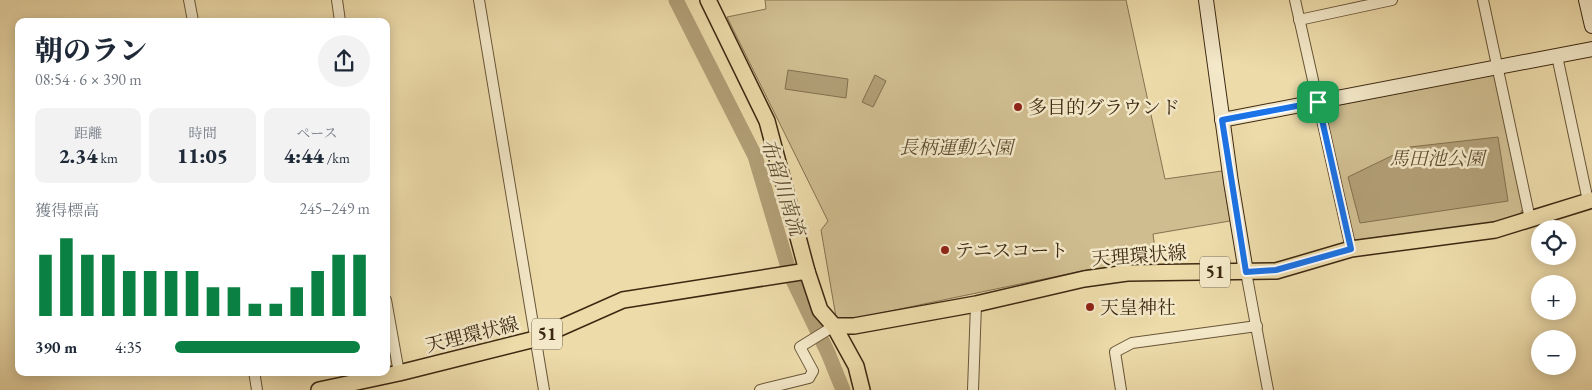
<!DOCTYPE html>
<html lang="ja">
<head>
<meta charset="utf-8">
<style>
	:root { --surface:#fff; --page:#f2f2f3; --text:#1f2937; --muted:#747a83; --accent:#0b8043 }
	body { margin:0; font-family:"EB Garamond","Noto Serif JP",serif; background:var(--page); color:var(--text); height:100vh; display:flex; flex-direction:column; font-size:19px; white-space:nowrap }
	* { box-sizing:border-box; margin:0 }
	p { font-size:16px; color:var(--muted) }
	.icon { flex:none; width:28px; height:28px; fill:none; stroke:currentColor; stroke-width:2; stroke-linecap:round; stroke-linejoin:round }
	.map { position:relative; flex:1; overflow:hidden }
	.details { position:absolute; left:15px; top:18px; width:375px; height:358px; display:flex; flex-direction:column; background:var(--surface); border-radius:10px; box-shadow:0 2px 12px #0003 }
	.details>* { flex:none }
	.controls { position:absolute; left:1531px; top:220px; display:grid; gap:10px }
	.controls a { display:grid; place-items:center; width:45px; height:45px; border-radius:50%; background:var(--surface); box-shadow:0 2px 12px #0003; font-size:25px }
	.pin { position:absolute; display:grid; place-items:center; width:42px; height:42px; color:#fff; margin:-21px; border-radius:10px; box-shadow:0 2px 8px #0006 }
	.round { display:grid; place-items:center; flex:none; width:52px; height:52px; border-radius:26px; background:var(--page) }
	.headline { display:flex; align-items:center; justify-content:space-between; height:85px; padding:0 20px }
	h1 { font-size:28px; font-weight:800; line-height:38px }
	.figures { display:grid; grid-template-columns:repeat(3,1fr); gap:8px; height:85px; padding:5px 20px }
	.figures div { display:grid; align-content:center; border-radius:10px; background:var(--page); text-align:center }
	.figures b { font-size:21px; font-weight:800 }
	.figures small { font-size:14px; font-weight:400 }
	.figures p { font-size:14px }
	.chart { height:140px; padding:10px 20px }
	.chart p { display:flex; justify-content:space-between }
	.chart svg { width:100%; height:90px; margin-top:5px; stroke:var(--accent); stroke-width:6 }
	ul { padding:0 20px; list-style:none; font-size:16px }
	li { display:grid; grid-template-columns:80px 60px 1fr; align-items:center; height:38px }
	li i { height:12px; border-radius:6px; background:var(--accent) }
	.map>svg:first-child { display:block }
	.green { fill:#cfbd90; stroke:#867250 }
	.water { fill:#b19e76; stroke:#826f4e }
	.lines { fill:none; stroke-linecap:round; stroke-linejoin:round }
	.river { stroke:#b19e76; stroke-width:15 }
	.street-casing { stroke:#685537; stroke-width:12 }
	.secondary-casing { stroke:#3c2811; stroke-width:16 }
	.primary-casing { stroke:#3c2811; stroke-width:18 }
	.street { stroke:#f3e8c8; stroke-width:10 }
	.secondary { stroke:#f3e8c8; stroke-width:14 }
	.primary { stroke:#eddbaa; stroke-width:15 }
	.route-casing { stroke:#fff; stroke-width:10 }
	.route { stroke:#1a73e8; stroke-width:6 }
	.poi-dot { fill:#8f2418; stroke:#f3e8c8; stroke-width:2 }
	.labels { text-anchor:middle; stroke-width:5; stroke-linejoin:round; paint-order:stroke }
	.shield { fill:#f3e8c8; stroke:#736248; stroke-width:1 }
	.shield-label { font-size:18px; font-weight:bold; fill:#3c2811 }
	.poi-label { font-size:19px; fill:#3c2811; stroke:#f3e8c8; text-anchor:start }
	.park-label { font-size:19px; font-style:italic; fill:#614d31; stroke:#f3e8c8 }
	.street-label { font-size:19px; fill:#3c2811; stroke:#f3e8c8 }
	.water-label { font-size:20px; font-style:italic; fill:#5f4b2f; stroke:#f3e8c8 }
</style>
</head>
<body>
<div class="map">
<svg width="1592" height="390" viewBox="0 0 1592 390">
	<rect width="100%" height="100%" fill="#eddbaa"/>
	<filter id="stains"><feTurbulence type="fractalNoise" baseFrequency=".004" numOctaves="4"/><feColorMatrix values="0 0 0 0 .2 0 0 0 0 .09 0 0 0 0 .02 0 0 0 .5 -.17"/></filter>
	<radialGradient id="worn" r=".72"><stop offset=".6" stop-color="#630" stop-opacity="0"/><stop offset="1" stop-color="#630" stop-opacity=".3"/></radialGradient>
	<!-- green -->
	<g class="green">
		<path d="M765 0H1126L1165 179 1222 171 1230 221 1153 234 1157 265 1092 269 847 320 836 317 821 230 828 221 727 17 766 9Z"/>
		<path d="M1493 75 1495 76 1523 210 1521 211 1522 216 1488 223 1356 240 1351 237 1325 115 1328 107Z"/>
	</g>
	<!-- water -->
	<g class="water">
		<path d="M788 70 848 79 846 98 785 89Z"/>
		<path d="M875 75 886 81 873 107 862 102Z"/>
		<path d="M1498 137 1508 201 1360 223 1348 177 1410 147Z"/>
	</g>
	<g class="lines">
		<!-- river -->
		<path class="river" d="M676 0 755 156 790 274 828 353 843 390"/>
		<!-- street casing -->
		<g class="street-casing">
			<g id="street">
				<path d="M189 0 193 21"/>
				<path d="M337 0 340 21"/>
				<path d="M479 0 544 390"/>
				<path d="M1295 0 1351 249"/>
				<path d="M1483 0 1530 219"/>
				<path d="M1299 20 1392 0"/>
				<path d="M1557 56 1588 201"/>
				<path d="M1246 272 1268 390"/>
				<path d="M386 300 399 373"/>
				<path d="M254 371 257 390"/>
				<path d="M760 390 809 378 813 371 800 347 834 326"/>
				<path d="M973 390 976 304"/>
				<path d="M1121 390 1115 352 1132 343 1257 326"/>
			</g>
		</g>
		<!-- secondary casing -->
		<g class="secondary-casing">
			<g id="secondary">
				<path d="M1206 0 1231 182 1246 272"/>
				<path d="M1586 0 1592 26"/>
				<path d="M1222 120 1592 49"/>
			</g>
		</g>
		<!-- primary casing -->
		<g class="primary-casing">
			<g id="primary">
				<path d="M708 0 767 121 807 271 820 310 834 326 856 366 862 390"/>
				<path d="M834 326H854L976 304 1084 279 1127 273 1276 271 1351 249 1495 230 1592 200"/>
				<path d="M319 390 399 373 535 339 623 300 807 271"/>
			</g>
		</g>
		<!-- street -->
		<use href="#street" class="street"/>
		<!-- secondary -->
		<use href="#secondary" class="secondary"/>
		<!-- primary -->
		<use href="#primary" class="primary"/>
	</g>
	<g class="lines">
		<!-- route casing -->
		<g class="route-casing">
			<path id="route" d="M1318 102 1351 249 1276 270 1246 272 1222 120Z"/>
		</g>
		<!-- route -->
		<use href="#route" class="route"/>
	</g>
	<!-- markers -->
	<g class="poi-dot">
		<circle cx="1018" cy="107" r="5"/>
		<circle cx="945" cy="250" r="5"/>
		<circle cx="1090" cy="307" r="5"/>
	</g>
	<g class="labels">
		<!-- shield labels -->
		<g class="shield">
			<rect x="1200" y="256.5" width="30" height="31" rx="4"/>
			<rect x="532" y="318.5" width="30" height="31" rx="4"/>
		</g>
		<g class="shield-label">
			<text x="1215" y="278">51</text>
			<text x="547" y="340">51</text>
		</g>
		<!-- poi labels -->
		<g class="poi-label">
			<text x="1028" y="114">多目的グラウンド</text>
			<text x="955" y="257">テニスコート</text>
			<text x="1100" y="314">天皇神社</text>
		</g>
		<!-- park labels -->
		<g class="park-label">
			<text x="956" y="154">長柄運動公園</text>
			<text x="1437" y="165">馬田池公園</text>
		</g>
		<!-- street labels -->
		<g class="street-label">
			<text transform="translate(1139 255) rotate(-4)" y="7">天理環状線</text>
			<text transform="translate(472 334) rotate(-14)" y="7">天理環状線</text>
		</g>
		<!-- water labels -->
		<g class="water-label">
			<text transform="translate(783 187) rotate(72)" y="7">布留川南流</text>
		</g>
	</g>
	<rect width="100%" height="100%" filter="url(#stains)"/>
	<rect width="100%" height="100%" fill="url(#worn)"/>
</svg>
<div class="controls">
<a><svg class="icon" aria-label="locate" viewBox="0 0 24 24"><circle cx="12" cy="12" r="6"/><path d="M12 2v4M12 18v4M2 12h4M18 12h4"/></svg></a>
<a>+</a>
<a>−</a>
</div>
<div class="pin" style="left:1318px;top:102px;background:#1e9e55"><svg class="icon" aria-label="arrive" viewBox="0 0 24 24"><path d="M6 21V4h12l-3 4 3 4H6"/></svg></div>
<section class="details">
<div class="headline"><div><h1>朝のラン</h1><p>08:54 · 6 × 390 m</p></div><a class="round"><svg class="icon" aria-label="share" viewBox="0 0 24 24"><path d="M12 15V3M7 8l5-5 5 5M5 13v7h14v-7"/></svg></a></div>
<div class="figures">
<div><p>距離</p><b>2.34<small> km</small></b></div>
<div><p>時間</p><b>11:05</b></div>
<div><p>ペース</p><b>4:44<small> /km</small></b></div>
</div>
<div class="chart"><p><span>獲得標高</span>245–249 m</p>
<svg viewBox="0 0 160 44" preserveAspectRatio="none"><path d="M5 44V14M15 44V6M25 44V14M35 44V14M45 44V22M55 44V22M65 44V22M75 44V22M85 44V30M95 44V30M105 44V38M115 44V38M125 44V30M135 44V22M145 44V14M155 44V14"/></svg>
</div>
<ul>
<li><b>390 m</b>4:35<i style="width:95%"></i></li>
</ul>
</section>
</div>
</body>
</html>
